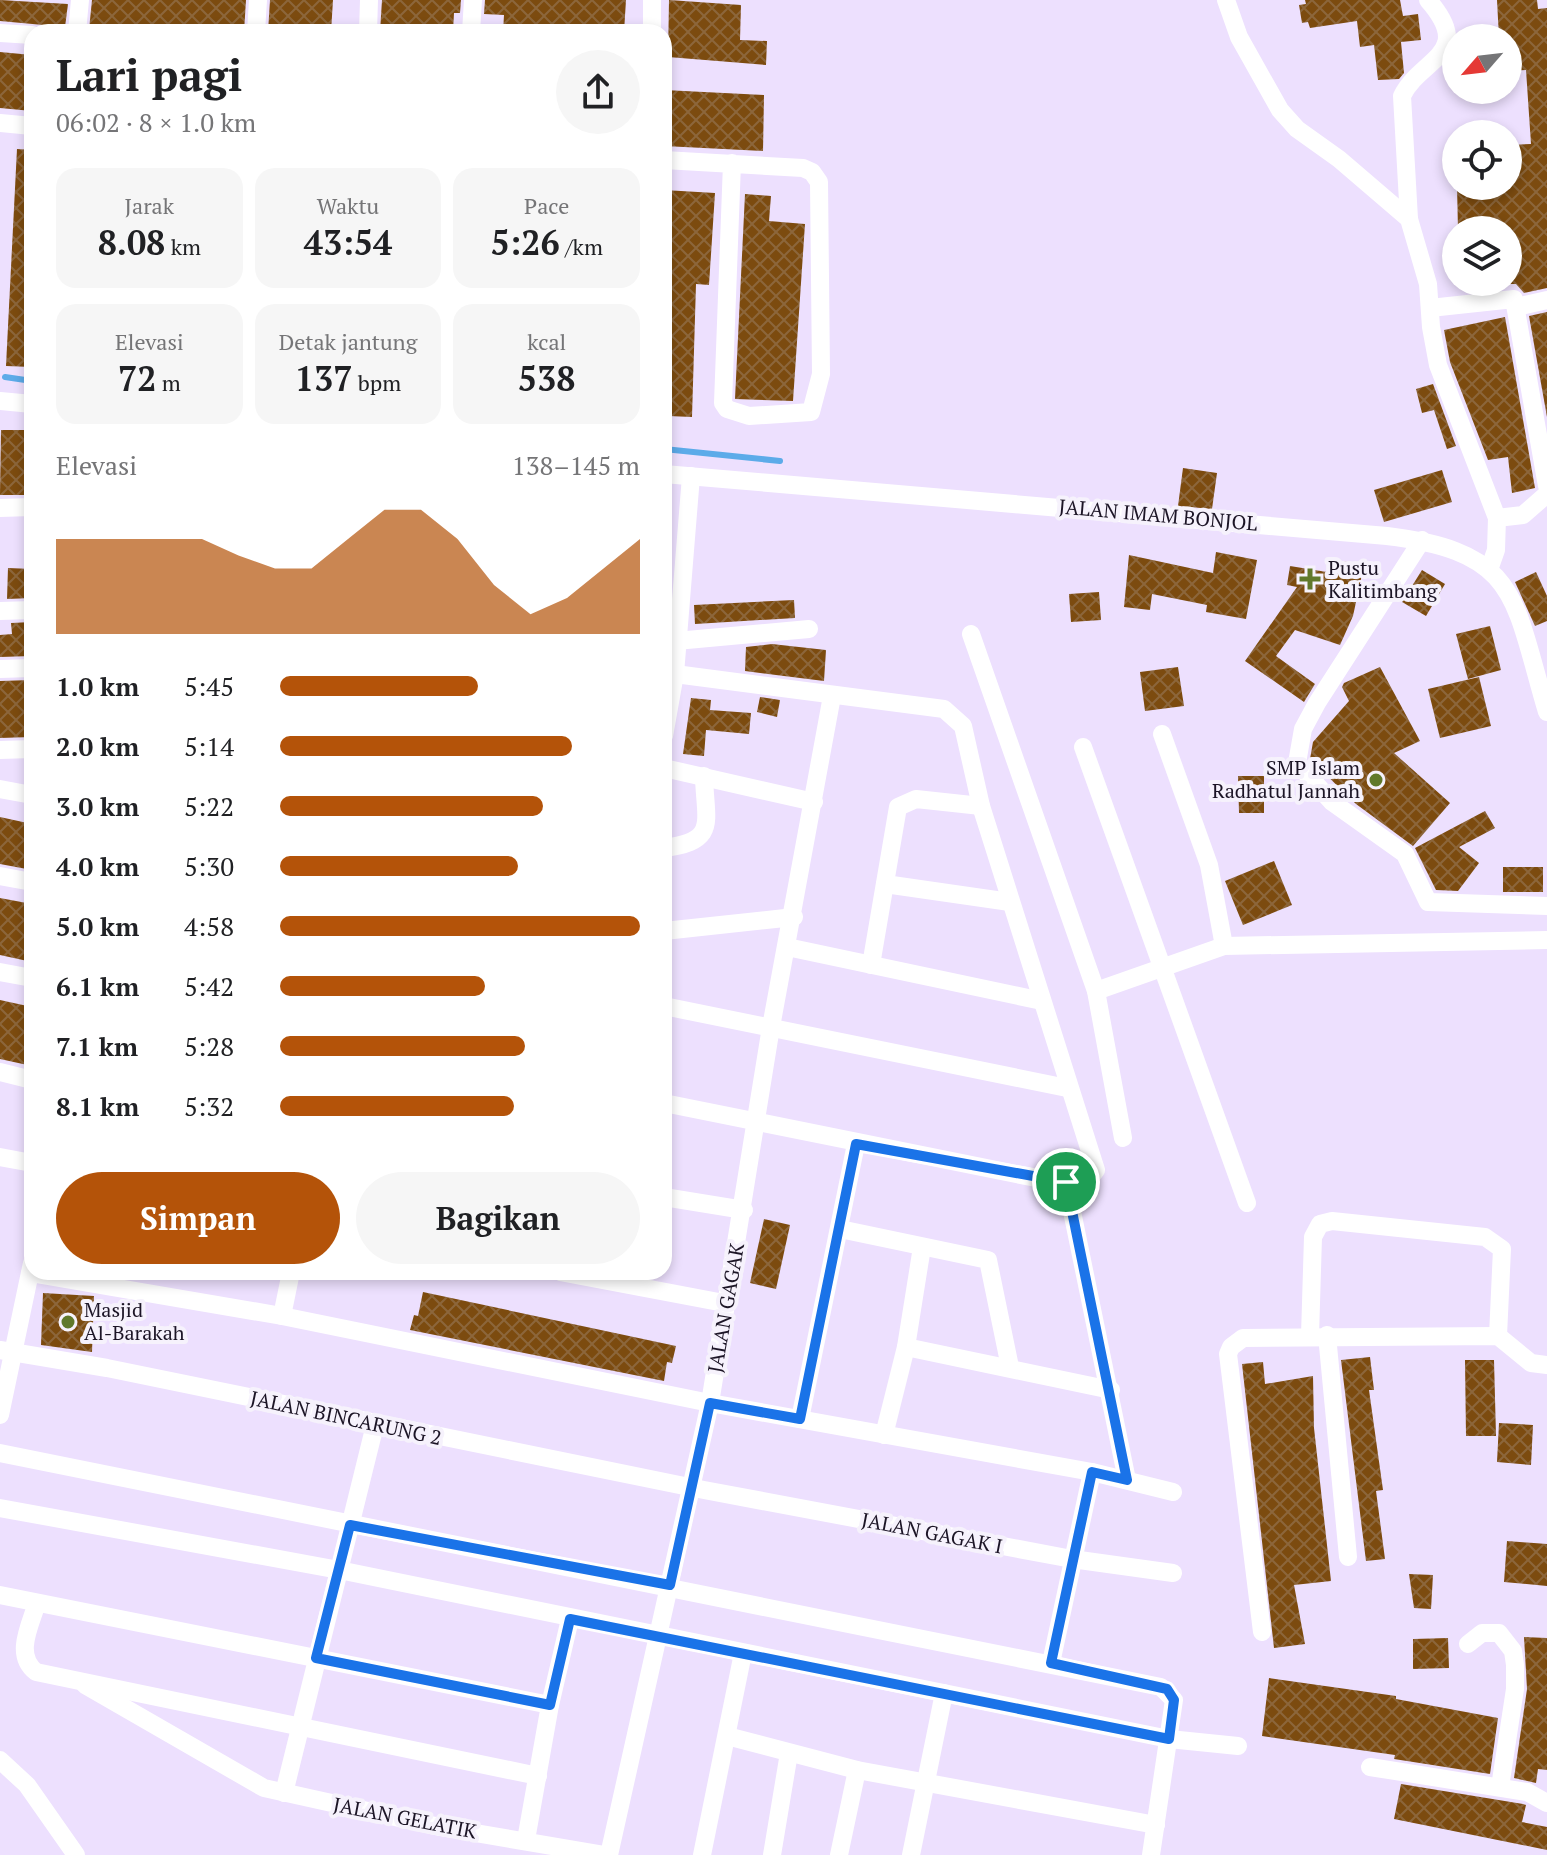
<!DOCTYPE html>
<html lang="id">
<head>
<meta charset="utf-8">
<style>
	:root { --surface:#fff; --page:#f6f6f6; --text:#202124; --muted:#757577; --accent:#b45309 }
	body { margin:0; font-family:"PT Serif",serif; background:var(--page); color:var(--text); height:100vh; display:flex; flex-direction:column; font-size:30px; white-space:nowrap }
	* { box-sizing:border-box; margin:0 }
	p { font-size:26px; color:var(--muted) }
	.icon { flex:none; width:44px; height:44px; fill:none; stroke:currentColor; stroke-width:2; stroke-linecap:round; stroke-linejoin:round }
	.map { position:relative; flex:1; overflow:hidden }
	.side { position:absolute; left:24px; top:24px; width:648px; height:1256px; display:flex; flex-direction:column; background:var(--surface); border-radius:24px; box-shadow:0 4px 12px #0003 }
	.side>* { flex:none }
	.needle { width:52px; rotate:242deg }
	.fabs { position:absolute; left:1442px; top:24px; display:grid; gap:16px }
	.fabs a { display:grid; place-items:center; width:80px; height:80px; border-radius:50%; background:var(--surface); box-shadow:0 4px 12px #0003; font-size:40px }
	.pin { position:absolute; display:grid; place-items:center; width:68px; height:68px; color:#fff; margin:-34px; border:4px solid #fff; border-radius:50%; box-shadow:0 2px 8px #0007 }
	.round { display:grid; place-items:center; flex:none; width:84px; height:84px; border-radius:42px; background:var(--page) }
	.headline { display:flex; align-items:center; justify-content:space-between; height:136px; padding:0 32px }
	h1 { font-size:44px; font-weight:600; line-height:60px }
	.figures { display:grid; grid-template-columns:repeat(3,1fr); gap:12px; height:136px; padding:8px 32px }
	.figures div { display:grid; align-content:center; border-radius:20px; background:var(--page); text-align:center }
	.figures b { font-size:34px; font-weight:600 }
	.figures small { font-size:22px; font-weight:400 }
	.figures p { font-size:22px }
	.chart { height:224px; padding:16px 32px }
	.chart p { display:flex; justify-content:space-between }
	.chart svg { width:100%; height:144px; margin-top:8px; fill:var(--accent); opacity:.7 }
	.primary-button { display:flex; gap:16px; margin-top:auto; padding:16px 32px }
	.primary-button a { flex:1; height:92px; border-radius:48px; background:var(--accent); color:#fff; font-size:32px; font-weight:600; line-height:92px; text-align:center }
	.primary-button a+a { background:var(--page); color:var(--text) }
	ul { padding:0 32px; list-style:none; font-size:26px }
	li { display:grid; grid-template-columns:128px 96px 1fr; align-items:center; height:60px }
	li i { height:20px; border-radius:10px; background:var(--accent) }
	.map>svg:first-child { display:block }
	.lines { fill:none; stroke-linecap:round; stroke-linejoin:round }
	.stream { stroke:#5cabe9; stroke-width:6 }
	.building { fill:url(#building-cross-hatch) }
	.minor { stroke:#fff; stroke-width:18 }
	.route-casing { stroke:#fff; stroke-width:16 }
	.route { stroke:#1a73e8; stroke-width:10 }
	.poi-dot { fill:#60792b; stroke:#f6f2fc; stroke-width:3 }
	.labels { text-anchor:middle; stroke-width:8; stroke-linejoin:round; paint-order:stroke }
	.street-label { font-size:20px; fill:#1c1526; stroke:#f6f2fc }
	.poi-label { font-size:20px; fill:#1c1526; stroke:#f6f2fc; text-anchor:start }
</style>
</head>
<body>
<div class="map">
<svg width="1547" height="1855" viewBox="0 0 1547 1855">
	<defs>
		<pattern id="building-cross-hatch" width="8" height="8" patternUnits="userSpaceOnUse" patternTransform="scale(2)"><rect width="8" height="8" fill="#7c4b0f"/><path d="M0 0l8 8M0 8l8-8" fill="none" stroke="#8c663b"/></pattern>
	</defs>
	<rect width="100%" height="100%" fill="#ede0fe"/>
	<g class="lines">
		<!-- stream -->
		<g class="stream">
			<path d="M5 377 32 381"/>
			<path d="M664 449 780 461"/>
		</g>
	</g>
	<!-- building -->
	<g class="building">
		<path d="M0 0 68 4 65 27 0 21Z"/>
		<path d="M92 0H246L244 32 89 30Z"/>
		<path d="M270 0H333L331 32H268Z"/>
		<path d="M382 0H461L460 13H454L453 32H380Z"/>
		<path d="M485 0H626L624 32H503L504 15 484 14Z"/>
		<path d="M669 0 741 5 740 40 767 41 766 65 668 57Z"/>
		<path d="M1305 0H1400L1403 16 1418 14 1421 40 1401 42 1404 73 1399 79 1378 80 1374 45 1360 47 1357 21 1310 28 1308 22 1302 23 1299 5 1306 4Z"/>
		<path d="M1497 0H1537L1538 9 1547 8V288L1524 293 1516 284H1508V230H1458L1457 186H1508V145L1531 144 1526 70 1508 71V38H1499Z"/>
		<path d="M0 52 32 55V111L0 108Z"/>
		<path d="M664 90 764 95 763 151 664 146Z"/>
		<path d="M17 149 32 150V367L6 366Z"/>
		<path d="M664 190 715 193 709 285 696 284 692 417 668 416 671 349H664Z"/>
		<path d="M745 194 771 196 769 221 805 224 793 401 735 399Z"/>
		<path d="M1547 312V417L1529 316Z"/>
		<path d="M1505 317 1535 488 1512 493 1508 457 1488 460 1450 362 1444 330Z"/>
		<path d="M1433 384 1456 446 1447 449 1434 410 1422 413 1416 389Z"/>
		<path d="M1 430H32V495H0Z"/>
		<path d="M1183 468 1217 473 1212 509 1178 506Z"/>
		<path d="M1442 470 1452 502 1384 522 1374 490Z"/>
		<path d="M1216 552 1257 560 1246 619 1206 612 1207 605 1152 594 1150 610 1124 607 1129 555 1213 573Z"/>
		<path d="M1341 561 1364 565 1353 616 1340 645 1295 630 1276 656 1315 684 1304 702 1245 661 1297 587 1287 585 1290 566 1339 574Z"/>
		<path d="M8 568 32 569V598L7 599Z"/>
		<path d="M1422 570 1445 584 1426 616 1402 602Z"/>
		<path d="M1536 572 1547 596V621L1535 626 1515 582Z"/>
		<path d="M1099 592 1101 620 1071 622 1069 594Z"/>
		<path d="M794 600 795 618 695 624 694 605Z"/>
		<path d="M32 622V656L0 657V635L12 634 11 623Z"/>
		<path d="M1490 626 1501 670 1468 679 1456 634Z"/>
		<path d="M772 644 826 650 824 681 745 671 746 647Z"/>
		<path d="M1178 667 1184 706 1145 711 1140 672Z"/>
		<path d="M1380 667 1420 741 1394 753 1450 803 1413 846 1356 804 1310 759 1313 742 1349 701 1342 687 1344 683Z"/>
		<path d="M1479 677 1491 726 1440 738 1428 689Z"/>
		<path d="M32 680V737L0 738V681Z"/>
		<path d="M760 697 780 700 777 717 757 712Z"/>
		<path d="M691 698 711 700 710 710 751 713 749 734 706 730 704 756 683 754Z"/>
		<path d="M1238 776H1264V813H1239Z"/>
		<path d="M1485 811 1495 828 1459 847 1479 863 1458 891 1436 890 1415 848Z"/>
		<path d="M0 817 32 824V870L0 864Z"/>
		<path d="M1274 861 1292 905 1243 925 1225 881Z"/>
		<rect x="1503" y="867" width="40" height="25"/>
		<path d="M0 898 32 904V962L0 955Z"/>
		<path d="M0 1000 32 1007V1066L0 1059Z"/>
		<path d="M764 1219 790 1225 776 1289 750 1283Z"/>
		<path d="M423 1292 676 1346 672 1363 667 1362 664 1381 410 1330 414 1315 418 1316Z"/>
		<path d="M43 1293 94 1296 92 1352 41 1345Z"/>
		<path d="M1370 1357 1374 1390H1369L1383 1490 1376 1491 1385 1559 1366 1561 1341 1360Z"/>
		<path d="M1465 1360H1494L1496 1436H1466Z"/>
		<path d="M1263 1362 1265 1384 1313 1376 1314 1428 1331 1581 1294 1585 1305 1644 1274 1648 1242 1364Z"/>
		<path d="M1499 1423 1533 1425 1531 1465 1497 1462Z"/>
		<path d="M1507 1541 1547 1544V1586L1504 1582Z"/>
		<path d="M1409 1574 1433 1575 1431 1609 1414 1608Z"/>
		<path d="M1524 1637 1547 1638V1770L1538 1769 1536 1783 1514 1778 1527 1689Z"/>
		<path d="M1448 1638 1449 1668 1413 1669V1639Z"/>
		<path d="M1269 1678 1396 1696V1699L1498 1718 1490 1774 1394 1759 1395 1755 1262 1736Z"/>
		<path d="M1401 1784 1523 1804 1526 1805 1522 1822 1547 1827V1850L1394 1819Z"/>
	</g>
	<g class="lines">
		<!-- minor -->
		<g class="minor">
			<path d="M1226 0 1239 37 1280 110 1297 129 1339 159 1409 219 1428 284 1431 327 1438 365 1497 518 1496 550 1490 567"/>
			<path d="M77 32 80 0"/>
			<path d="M256 32 258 0"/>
			<path d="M368 32 369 0"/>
			<path d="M471 32 473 0"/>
			<path d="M652 32V0"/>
			<path d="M0 33 32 35"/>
			<path d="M0 123 32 126"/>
			<path d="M664 160 803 168 812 172 819 182 821 374 811 412 749 416 727 409 723 403 732 163"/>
			<path d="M1409 219 1402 96C1420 58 1476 55 1428 0"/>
			<path d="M1516 307 1547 300"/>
			<path d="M1430 308 1514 299 1547 486"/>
			<path d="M0 401 32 404"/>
			<path d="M664 474 1387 536C1520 552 1513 598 1547 712"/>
			<path d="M0 508 32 507"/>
			<path d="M1497 518 1523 515 1547 494"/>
			<path d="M1422 540 1317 703 1303 729 1297 763 1332 802 1405 854 1428 902 1547 906"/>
			<path d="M0 611 32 610"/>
			<path d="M971 634 1096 991 1123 1138"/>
			<path d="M676 641 809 629"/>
			<path d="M0 669 32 668"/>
			<path d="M1162 734 1209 865 1224 946"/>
			<path d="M664 736 675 674 691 476"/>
			<path d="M1083 747 1247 1203"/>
			<path d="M0 750 32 749"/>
			<path d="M664 768 814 802"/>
			<path d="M0 789 32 795"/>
			<path d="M664 848C719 841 705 822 704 776"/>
			<path d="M0 876 32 882"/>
			<path d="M885 884 1010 902"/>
			<path d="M664 931 794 917"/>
			<path d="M787 947 1042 1001"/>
			<path d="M871 965 898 807 916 799 981 806"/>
			<path d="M0 972 32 978"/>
			<path d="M1096 991 1224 946 1547 940"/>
			<path d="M664 1006 1067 1088"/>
			<path d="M0 1072 32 1080"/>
			<path d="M664 1103 1041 1179 1086 1183 1096 1170 981 806 963 726 944 709 675 674"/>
			<path d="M0 1157 32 1163"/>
			<path d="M1066 1182 1127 1480"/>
			<path d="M664 1197 744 1210"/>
			<path d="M840 1229 988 1260 1010 1367"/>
			<path d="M560 1272 724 1303"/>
			<path d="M30 1273 282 1316 710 1403 1092 1472 1173 1492"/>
			<path d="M282 1316 291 1272"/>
			<path d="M1327 1335 1348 1557"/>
			<path d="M1310 1336 1313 1237 1320 1224 1332 1221 1485 1237 1502 1249 1498 1336"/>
			<path d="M906 1347 1111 1390"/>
			<path d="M0 1350 107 1368 704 1490 1072 1559 1173 1573"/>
			<path d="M0 1415 32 1263"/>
			<path d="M800 1419 856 1144"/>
			<path d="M884 1435 906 1347 922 1247"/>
			<path d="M0 1453 1161 1687 1174 1700 1151 1855"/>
			<path d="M0 1508 339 1570 1169 1739 1238 1746"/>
			<path d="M0 1595 550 1705"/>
			<path d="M37 1603C30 1626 14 1655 36 1672L538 1776"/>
			<path d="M1262 1632 1228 1354 1231 1347 1243 1338 1498 1336 1531 1363 1547 1365"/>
			<path d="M1468 1644 1482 1633H1499L1513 1651 1515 1665V1689L1500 1787"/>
			<path d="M1051 1663 1092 1472"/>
			<path d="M85 1685 264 1788 440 1827 605 1855"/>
			<path d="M727 1736 857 1770 1156 1825"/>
			<path d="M0 1760 27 1785 76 1855"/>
			<path d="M1370 1767 1527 1792 1547 1803"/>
			<path d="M284 1793 375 1425"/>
			<path d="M526 1840 550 1705 570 1619"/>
			<path d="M609 1855 710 1403 771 1027 832 696"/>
			<path d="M702 1855 743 1653"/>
			<path d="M772 1855 789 1753"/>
			<path d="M839 1855 857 1770"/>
			<path d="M911 1855 944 1693"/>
		</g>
	</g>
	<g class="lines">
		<!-- route casing -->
		<g class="route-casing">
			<path id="route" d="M856 1144 1066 1182 1127 1480 1092 1472 1051 1663 1167 1689 1174 1700 1169 1739 570 1619 550 1705 316 1658 350 1525 670 1585 710 1403 800 1419Z"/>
		</g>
		<!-- route -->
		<use href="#route" class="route"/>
	</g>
	<!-- markers -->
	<g class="poi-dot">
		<path d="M1306 567h8v8h8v8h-8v8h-8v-8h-8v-8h8z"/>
		<circle cx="1376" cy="780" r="8"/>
		<circle cx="68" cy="1322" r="8"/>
	</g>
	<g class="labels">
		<!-- street labels -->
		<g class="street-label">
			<text transform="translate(1158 515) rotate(5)" y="7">JALAN IMAM BONJOL</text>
			<text transform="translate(726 1308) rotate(-80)" y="7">JALAN GAGAK</text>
			<text transform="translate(346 1418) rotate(12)" y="7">JALAN BINCARUNG 2</text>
			<text transform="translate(932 1533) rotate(11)" y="7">JALAN GAGAK I</text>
			<text transform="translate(405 1818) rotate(11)" y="7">JALAN GELATIK</text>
		</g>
		<!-- poi labels -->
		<g class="poi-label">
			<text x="1328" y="575">Pustu<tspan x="1328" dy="23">Kalitimbang</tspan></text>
			<text x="1360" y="775" text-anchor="end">SMP Islam<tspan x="1360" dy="23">Radhatul Jannah</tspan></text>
			<text x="84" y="1317">Masjid<tspan x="84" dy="23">Al-Barakah</tspan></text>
		</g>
	</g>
</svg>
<div class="fabs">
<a><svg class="needle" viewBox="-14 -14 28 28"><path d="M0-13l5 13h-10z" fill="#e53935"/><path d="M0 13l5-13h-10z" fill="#757577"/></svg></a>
<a><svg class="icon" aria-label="locate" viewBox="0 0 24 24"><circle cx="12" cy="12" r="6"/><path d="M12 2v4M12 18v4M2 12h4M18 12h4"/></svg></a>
<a><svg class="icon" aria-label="layers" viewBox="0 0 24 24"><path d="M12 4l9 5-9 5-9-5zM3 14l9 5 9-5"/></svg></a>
</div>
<div class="pin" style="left:1066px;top:1182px;background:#1e9e55"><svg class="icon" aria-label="arrive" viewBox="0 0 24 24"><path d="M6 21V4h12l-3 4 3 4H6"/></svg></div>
<section class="side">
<div class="headline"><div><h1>Lari pagi</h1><p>06:02 · 8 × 1.0 km</p></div><a class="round"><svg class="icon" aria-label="share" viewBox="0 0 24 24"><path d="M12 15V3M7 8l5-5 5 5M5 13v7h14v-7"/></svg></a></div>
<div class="figures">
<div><p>Jarak</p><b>8.08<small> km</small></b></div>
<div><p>Waktu</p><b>43:54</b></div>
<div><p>Pace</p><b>5:26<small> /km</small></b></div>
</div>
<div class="figures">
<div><p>Elevasi</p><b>72<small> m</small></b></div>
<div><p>Detak jantung</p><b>137<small> bpm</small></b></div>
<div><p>kcal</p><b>538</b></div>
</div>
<div class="chart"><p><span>Elevasi</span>138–145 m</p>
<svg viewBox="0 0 160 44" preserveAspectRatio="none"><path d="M0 44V15L10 15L20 15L30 15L40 15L50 20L60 24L70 24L80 15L90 6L100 6L110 15L120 29L130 38L140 33L150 24L160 15V44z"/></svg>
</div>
<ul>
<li><b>1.0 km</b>5:45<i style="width:55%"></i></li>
<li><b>2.0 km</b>5:14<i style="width:81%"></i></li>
<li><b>3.0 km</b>5:22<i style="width:73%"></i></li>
<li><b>4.0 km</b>5:30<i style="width:66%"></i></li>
<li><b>5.0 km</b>4:58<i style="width:100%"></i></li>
<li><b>6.1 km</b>5:42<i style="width:57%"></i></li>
<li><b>7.1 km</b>5:28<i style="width:68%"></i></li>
<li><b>8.1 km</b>5:32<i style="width:65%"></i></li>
</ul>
<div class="primary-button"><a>Simpan</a><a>Bagikan</a></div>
</section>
</div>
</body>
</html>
